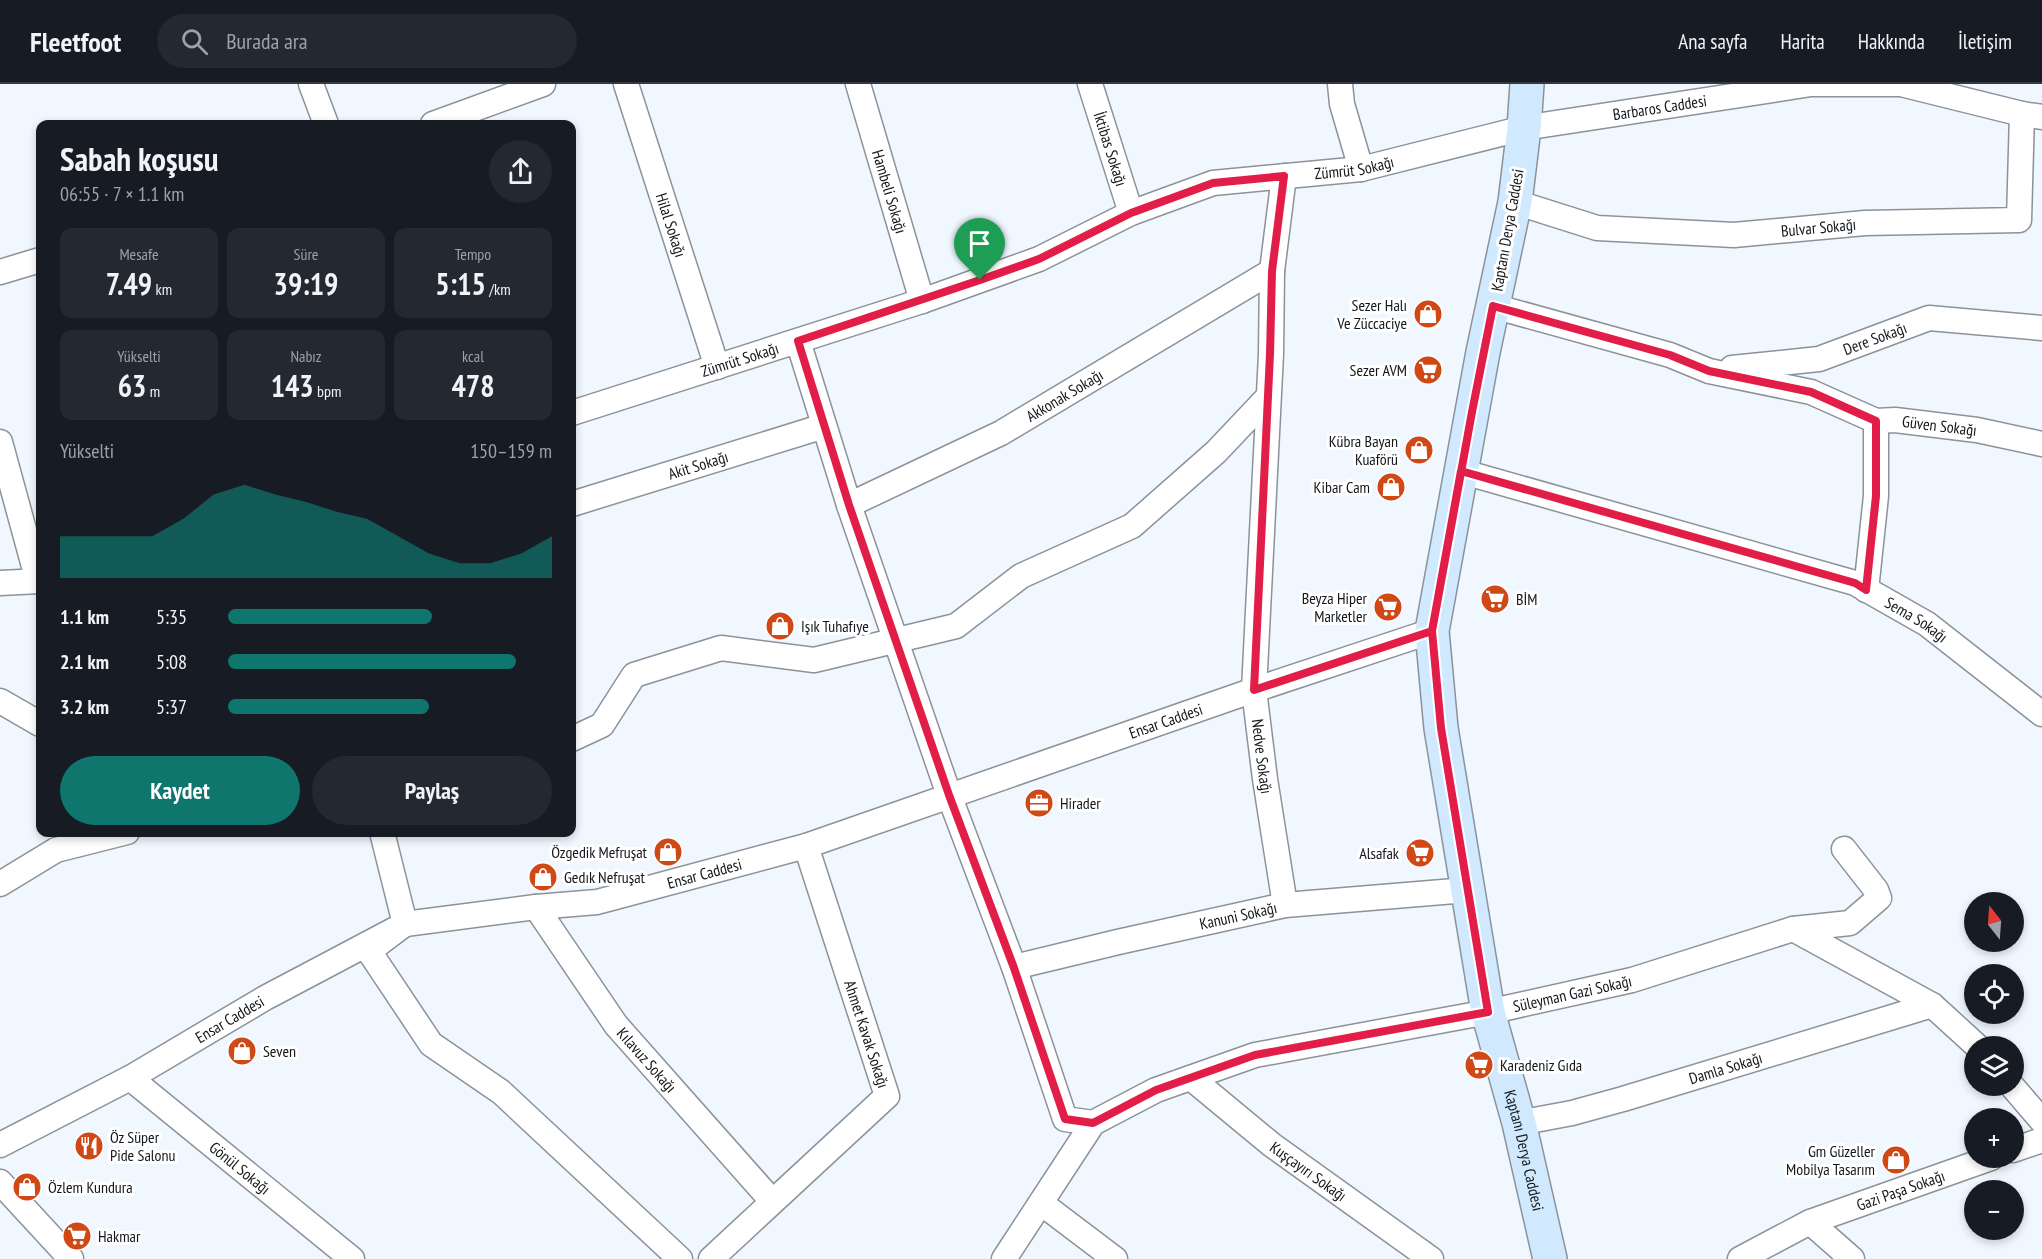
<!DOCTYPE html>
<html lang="tr">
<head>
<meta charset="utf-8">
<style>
	:root { --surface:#171b24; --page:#242831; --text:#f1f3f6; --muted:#9ea1a6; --line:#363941; --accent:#0f766e }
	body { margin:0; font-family:"PT Sans Narrow",sans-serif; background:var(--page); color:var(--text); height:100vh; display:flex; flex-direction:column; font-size:22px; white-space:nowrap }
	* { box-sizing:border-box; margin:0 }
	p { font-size:20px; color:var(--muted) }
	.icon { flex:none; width:33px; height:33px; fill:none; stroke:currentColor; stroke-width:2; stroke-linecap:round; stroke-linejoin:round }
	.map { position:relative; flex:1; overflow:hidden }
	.details { position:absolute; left:36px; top:36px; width:540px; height:717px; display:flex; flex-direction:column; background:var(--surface); border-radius:12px; box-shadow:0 3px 9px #0003 }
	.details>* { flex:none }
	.needle { width:39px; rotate:343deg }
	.tools { position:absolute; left:1964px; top:808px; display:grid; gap:12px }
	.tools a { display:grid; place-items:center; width:60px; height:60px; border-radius:50%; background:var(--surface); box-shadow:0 3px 9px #0003; font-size:30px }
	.pin { position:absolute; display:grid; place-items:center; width:51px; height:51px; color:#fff; margin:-62px -26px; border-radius:50% 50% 50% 0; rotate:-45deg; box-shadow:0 0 6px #0007 }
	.pin .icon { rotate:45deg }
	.round { display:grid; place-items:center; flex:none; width:63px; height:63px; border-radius:32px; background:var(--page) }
	.overview { display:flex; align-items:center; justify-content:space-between; height:102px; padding:0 24px }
	h1 { font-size:33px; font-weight:700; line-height:45px }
	.metrics { display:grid; grid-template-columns:repeat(3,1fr); gap:9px; height:102px; padding:6px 24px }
	.metrics div { display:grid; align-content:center; border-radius:12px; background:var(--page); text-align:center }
	.metrics b { font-size:30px; font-weight:700 }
	.metrics small { font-size:16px; font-weight:400 }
	.metrics p { font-size:16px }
	.chart { height:168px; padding:12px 24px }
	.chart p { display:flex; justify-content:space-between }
	.chart svg { width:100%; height:108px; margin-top:6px; fill:var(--accent); opacity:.7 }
	.primary-button { display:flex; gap:12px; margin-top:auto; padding:12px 24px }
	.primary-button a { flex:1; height:69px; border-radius:36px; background:var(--accent); color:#fff; font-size:24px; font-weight:700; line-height:69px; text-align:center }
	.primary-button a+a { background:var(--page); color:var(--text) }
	ul { padding:0 24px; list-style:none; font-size:20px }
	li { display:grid; grid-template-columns:96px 72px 1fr; align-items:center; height:45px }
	li i { height:15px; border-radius:8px; background:var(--accent) }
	header { display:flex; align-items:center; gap:36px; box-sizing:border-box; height:84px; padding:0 30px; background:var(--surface); border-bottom:2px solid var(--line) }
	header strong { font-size:28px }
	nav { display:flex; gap:33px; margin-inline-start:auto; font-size:21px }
	.search { width:420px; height:54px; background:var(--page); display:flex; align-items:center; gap:15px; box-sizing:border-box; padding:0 21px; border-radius:33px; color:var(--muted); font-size:22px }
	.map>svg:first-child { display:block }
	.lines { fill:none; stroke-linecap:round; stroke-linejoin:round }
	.street-casing { stroke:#8c9299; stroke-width:27 }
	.secondary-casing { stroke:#8c9299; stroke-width:36 }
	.street { stroke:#fff; stroke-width:24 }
	.secondary { stroke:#d1e9fe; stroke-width:33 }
	.route-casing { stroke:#fff; stroke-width:12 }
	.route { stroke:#e11d48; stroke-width:8 }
	.labels { text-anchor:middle; stroke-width:6; stroke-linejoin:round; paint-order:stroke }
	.street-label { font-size:16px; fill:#141619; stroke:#fff }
	.poi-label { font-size:16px; fill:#141619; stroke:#fff; text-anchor:start }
</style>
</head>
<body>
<header>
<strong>Fleetfoot</strong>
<div class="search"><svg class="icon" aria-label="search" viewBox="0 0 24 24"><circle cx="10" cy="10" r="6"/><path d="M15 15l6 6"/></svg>Burada ara</div>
<nav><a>Ana sayfa</a><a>Harita</a><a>Hakkında</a><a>İletişim</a></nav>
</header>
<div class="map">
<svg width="2042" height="1175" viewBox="0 0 2042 1175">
	<rect width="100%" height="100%" fill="#f0f7fe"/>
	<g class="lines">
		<!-- street casing -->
		<g class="street-casing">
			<g id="street">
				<path d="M311 0 326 40"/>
				<path id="s1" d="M626 0 717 283"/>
				<path id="s2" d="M858 0 922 217"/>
				<path id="s3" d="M1090 0 1131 129"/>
				<path d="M1340 0 1342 20 1361 85"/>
				<path d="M1901 0 2022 30 2042 33"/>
				<path d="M433 40 543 0"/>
				<path id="s4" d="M1284 92 1272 187 1271 270 1254 606 1265 695 1285 821"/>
				<path id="s5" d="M1515 118 1597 144 1734 151 1865 139 2019 136 2022 30"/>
				<path d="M0 188 40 176"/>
				<path id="s6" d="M1493 222 1670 271 1709 287 1811 308 1876 337 1895 336 1977 346 2042 360"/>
				<path d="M798 257 849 421 949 711 1014 883 1065 1035 1093 1039"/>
				<path id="s7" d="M1732 284 1819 275 1929 234 2042 244"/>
				<path id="s8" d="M572 329 922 217 1039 175 1131 129 1213 99 1361 85 1524 44 1811 0H1902"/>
				<path d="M0 358 38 497"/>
				<path id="s9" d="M1460 387 1855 499 1927 540 2042 630"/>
				<path id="s10" d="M572 420 824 342"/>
				<path id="s11" d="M849 421 1001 349 1272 187"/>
				<path d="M0 499 40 497"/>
				<path d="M1866 506 1876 412V337"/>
				<path d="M0 617 40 640"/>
				<path d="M572 655 602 641 634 591 721 564 814 576 956 542 1021 492 1132 442 1216 368 1268 313"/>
				<path d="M382 748 405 840 369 867 431 960 501 1008 680 1175"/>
				<path d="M0 800 56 766 127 748"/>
				<path id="s12" d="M536 823 616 941 772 1117"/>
				<path d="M1793 845 1932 921 1978 963"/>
				<path id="s13" d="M1014 883 1118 858 1285 821 1467 806"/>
				<path id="s14" d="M130 994 352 1175"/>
				<path id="s15" d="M1191 994 1272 1061 1431 1175"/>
				<path d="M2012 1002 2042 1037"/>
				<path id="s16" d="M1519 1039 1572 1029 1623 1015 1932 921"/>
				<path id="s17" d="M0 1061 130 994 265 914 405 840 536 823 597 818 806 762 1254 606 1432 547"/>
				<path d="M2013 1066 2042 1056"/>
				<path d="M0 1098 71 1175"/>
				<path d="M1041 1119 1115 1175"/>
				<path id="s18" d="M1810 1138 1991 1074"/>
				<path d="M711 1175 887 1012 806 762"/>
				<path id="s19" d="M1004 1175 1093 1039 1156 1006 1255 971 1488 928 1632 896 1793 845 1850 839 1879 814 1876 806 1844 765"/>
				<path d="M1740 1175 1810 1138 1852 1175"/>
			</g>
		</g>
		<!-- secondary casing -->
		<g class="secondary-casing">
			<g id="secondary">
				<path id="s20" d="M1527 0 1524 44 1515 118 1483 268 1432 547 1441 644 1488 928 1519 1039 1550 1175"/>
			</g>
		</g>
		<!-- street -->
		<use href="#street" class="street"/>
		<!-- secondary -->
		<use href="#secondary" class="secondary"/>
	</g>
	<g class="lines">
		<!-- route casing -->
		<g class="route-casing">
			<path id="route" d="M980 196 798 257 849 421 949 711 1014 884 1065 1035 1093 1039 1156 1006 1255 971 1488 928 1441 644 1432 547 1472 328 1493 222 1670 271 1709 287 1811 308 1876 337V412L1866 506 1855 499 1461 387 1432 547 1254 606 1270 270 1272 187 1284 92 1213 99 1131 129 1039 175 980 196"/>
		</g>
		<!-- route -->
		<use href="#route" class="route"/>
	</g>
	<!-- icons -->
	<defs>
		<g id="shop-disc" transform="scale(1.5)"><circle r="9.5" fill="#cf4815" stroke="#fff"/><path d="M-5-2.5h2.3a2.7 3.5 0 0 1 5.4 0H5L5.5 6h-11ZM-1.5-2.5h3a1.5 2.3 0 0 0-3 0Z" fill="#fff"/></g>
		<g id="supermarket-disc" transform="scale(1.5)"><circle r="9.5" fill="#cf4815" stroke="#fff"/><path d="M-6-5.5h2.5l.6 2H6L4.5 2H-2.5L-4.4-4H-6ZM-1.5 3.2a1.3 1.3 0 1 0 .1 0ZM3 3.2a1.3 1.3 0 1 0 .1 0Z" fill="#fff"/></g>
		<g id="office-disc" transform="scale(1.5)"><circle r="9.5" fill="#cf4815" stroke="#fff"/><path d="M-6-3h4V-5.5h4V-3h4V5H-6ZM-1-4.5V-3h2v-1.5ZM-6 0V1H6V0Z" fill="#fff"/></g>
		<g id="restaurant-disc" transform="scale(1.5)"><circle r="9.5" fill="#cf4815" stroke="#fff"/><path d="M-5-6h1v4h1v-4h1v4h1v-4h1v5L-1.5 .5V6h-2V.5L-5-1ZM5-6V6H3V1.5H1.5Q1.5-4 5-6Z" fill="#fff"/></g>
	</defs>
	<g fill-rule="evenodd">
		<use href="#shop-disc" x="1428" y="230"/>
		<use href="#supermarket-disc" x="1428" y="286"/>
		<use href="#shop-disc" x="1419" y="366"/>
		<use href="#shop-disc" x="1391" y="403"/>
		<use href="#supermarket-disc" x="1495" y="515"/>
		<use href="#supermarket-disc" x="1388" y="523"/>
		<use href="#shop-disc" x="780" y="542"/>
		<use href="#office-disc" x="1039" y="719"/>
		<use href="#shop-disc" x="668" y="768"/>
		<use href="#supermarket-disc" x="1420" y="769"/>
		<use href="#shop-disc" x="543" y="793"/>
		<use href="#shop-disc" x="242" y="967"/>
		<use href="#supermarket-disc" x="1479" y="981"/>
		<use href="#restaurant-disc" x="89" y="1062"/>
		<use href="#shop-disc" x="1896" y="1076"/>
		<use href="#shop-disc" x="27" y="1103"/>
		<use href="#supermarket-disc" x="77" y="1152"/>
	</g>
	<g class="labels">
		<!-- street labels -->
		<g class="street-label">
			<text dy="6" stroke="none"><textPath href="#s8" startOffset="1136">Barbaros Caddesi</textPath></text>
			<text dy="6" stroke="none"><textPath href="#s3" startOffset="68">İktibas Sokağı</textPath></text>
			<text dy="6" stroke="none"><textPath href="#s8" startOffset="824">Zümrüt Sokağı</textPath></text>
			<text dy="6" stroke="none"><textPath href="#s2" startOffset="112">Hambeli Sokağı</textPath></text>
			<text dy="6" stroke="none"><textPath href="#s1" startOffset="148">Hilal Sokağı</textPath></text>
			<text dy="6" stroke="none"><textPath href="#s5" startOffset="308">Bulvar Sokağı</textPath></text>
			<text transform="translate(1507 146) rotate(-80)" y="6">Kaptanı Derya Caddesi</text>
			<text dy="6" stroke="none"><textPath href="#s7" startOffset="147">Dere Sokağı</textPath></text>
			<text dy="6" stroke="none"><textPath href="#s8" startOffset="176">Zümrüt Sokağı</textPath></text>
			<text dy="6" stroke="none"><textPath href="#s11" startOffset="242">Akkonak Sokağı</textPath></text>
			<text dy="6" stroke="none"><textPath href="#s6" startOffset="465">Güven Sokağı</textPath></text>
			<text dy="6" stroke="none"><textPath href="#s10" startOffset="132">Akit Sokağı</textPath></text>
			<text dy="6" stroke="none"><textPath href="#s9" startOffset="482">Sema Sokağı</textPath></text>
			<text dy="6" stroke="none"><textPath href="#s17" startOffset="1252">Ensar Caddesi</textPath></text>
			<text dy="6" stroke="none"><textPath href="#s4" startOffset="582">Nedve Sokağı</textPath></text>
			<text dy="6" stroke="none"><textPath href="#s17" startOffset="766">Ensar Caddesi</textPath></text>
			<text dy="6" stroke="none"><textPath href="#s13" startOffset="230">Kanuni Sokağı</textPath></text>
			<text dy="6" stroke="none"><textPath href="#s19" startOffset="662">Süleyman Gazi Sokağı</textPath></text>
			<text dy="6" stroke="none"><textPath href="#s17" startOffset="262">Ensar Caddesi</textPath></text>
			<text transform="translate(867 950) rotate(72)" y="6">Ahmet Kavak Sokağı</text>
			<text dy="6" stroke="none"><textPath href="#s12" startOffset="189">Kılavuz Sokağı</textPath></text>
			<text dy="6" stroke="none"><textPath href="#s16" startOffset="214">Damla Sokağı</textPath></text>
			<text dy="6" stroke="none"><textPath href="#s20" startOffset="1084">Kaptanı Derya Caddesi</textPath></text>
			<text dy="6" stroke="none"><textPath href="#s14" startOffset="142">Gönül Sokağı</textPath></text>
			<text dy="6" stroke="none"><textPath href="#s15" startOffset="150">Kuşçayırı Sokağı</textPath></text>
			<text dy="6" stroke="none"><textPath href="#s18" startOffset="96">Gazi Paşa Sokağı</textPath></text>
		</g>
		<!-- poi labels -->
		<g class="poi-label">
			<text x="1407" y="227" text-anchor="end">Sezer Halı<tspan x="1407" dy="18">Ve Züccaciye</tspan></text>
			<text x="1407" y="292" text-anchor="end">Sezer AVM</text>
			<text x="1398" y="363" text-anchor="end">Kübra Bayan<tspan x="1398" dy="18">Kuaförü</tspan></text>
			<text x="1370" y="409" text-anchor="end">Kibar Cam</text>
			<text x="1367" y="520" text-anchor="end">Beyza Hiper<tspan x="1367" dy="18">Marketler</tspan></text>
			<text x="1516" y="521">BİM</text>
			<text x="801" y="548">Işık Tuhafıye</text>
			<text x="1060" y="725">Hirader</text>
			<text x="647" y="774" text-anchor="end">Özgedik Mefruşat</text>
			<text x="1399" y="775" text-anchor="end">Alsafak</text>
			<text x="564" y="799">Gedık Nefruşat</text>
			<text x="263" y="973">Seven</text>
			<text x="1500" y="987">Karadeniz Gıda</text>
			<text x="110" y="1059">Öz Süper<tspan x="110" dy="18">Pide Salonu</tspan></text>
			<text x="1875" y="1073" text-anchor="end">Gm Güzeller<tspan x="1875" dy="18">Mobilya Tasarım</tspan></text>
			<text x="48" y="1109">Özlem Kundura</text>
			<text x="98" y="1158">Hakmar</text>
		</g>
	</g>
</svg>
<div class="tools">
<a><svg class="needle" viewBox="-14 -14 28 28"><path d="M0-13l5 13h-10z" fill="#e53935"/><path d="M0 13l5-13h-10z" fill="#9ea1a6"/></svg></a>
<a><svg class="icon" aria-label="locate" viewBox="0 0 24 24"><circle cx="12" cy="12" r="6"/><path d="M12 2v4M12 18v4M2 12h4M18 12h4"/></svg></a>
<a><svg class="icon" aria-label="layers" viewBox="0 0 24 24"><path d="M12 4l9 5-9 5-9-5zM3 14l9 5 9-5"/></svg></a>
<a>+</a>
<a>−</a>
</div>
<div class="pin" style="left:980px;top:196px;background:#1e9e55"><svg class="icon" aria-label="arrive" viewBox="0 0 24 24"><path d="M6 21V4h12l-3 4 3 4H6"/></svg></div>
<section class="details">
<div class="overview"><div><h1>Sabah koşusu</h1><p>06:55 · 7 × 1.1 km</p></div><a class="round"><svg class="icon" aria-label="share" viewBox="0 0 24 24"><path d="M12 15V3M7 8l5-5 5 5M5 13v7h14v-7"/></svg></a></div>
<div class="metrics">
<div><p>Mesafe</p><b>7.49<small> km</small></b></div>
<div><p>Süre</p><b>39:19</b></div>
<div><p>Tempo</p><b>5:15<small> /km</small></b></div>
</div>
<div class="metrics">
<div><p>Yükselti</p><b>63<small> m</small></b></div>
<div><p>Nabız</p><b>143<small> bpm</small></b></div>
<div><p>kcal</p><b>478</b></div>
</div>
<div class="chart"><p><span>Yükselti</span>150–159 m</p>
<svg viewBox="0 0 160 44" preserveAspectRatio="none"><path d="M0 44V27L10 27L20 27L30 27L40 20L50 10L60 6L70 10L80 13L90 17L100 20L110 27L120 34L130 38L140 38L150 34L160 27V44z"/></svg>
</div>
<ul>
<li><b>1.1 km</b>5:35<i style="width:63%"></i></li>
<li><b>2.1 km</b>5:08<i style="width:89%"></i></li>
<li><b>3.2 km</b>5:37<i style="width:62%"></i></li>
</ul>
<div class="primary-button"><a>Kaydet</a><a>Paylaş</a></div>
</section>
</div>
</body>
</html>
